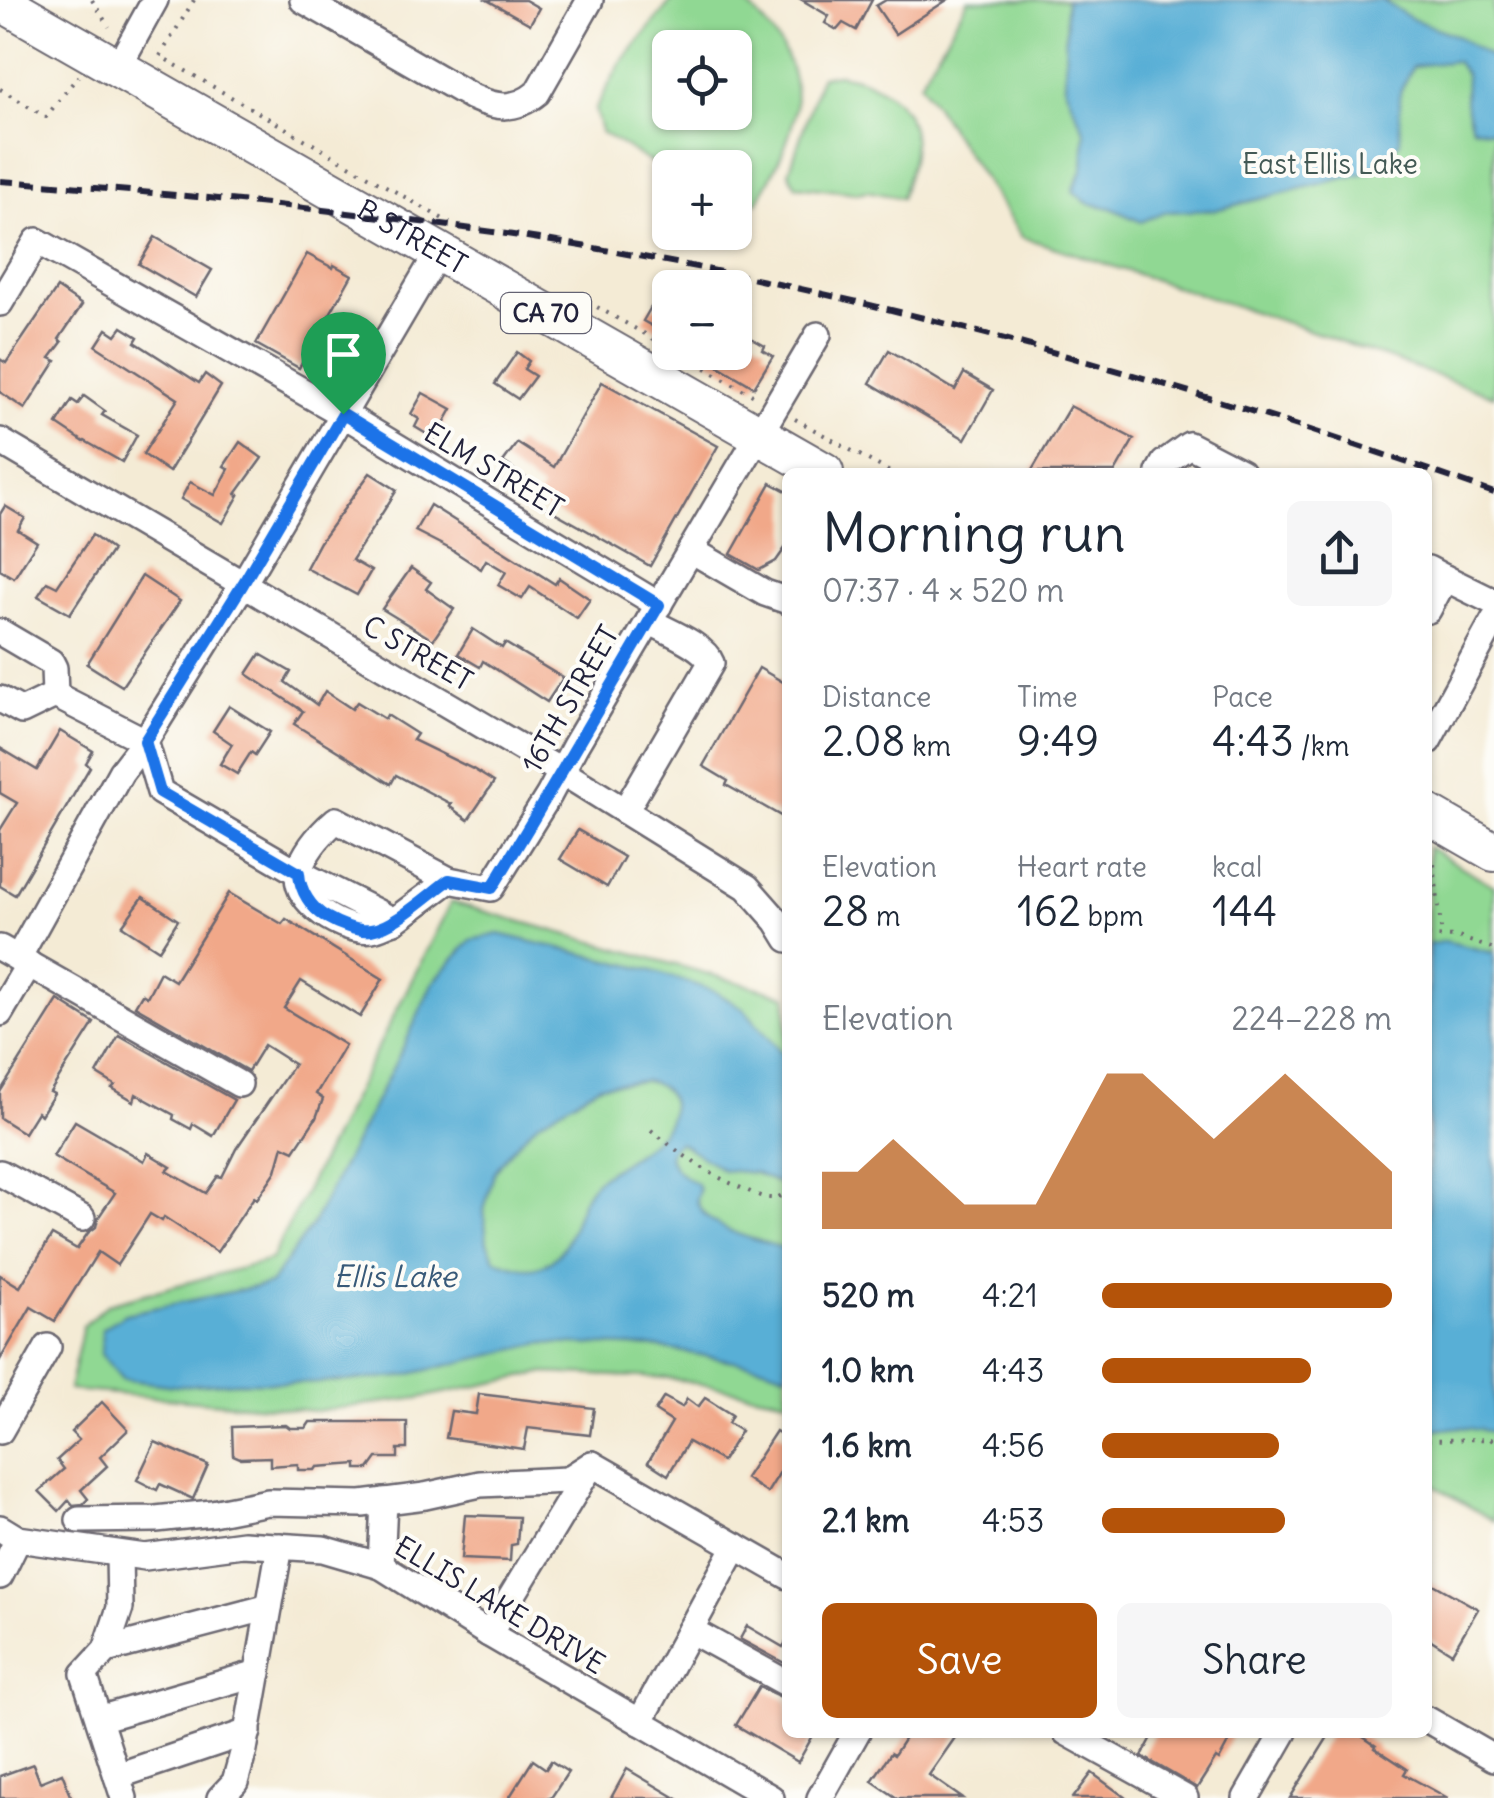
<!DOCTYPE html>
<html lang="en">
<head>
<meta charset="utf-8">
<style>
	:root { --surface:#fff; --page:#f6f6f7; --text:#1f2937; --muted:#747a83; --accent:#b45309 }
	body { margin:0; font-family:Delius,sans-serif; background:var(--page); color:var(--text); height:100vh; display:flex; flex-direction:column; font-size:38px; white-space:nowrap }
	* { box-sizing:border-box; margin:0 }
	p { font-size:32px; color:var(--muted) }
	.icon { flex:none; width:55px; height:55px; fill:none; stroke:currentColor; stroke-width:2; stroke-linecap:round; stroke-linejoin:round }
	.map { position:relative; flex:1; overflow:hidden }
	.side { position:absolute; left:782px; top:468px; width:650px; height:1270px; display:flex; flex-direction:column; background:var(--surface); border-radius:15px; box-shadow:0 2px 8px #0004 }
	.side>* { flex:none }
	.controls { position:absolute; left:652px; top:30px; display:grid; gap:20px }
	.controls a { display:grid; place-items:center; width:100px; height:100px; border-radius:15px; background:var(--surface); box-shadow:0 2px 8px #0004; font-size:50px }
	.pin { position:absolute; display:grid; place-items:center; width:85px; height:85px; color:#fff; margin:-102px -42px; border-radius:50% 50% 50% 0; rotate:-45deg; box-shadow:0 0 10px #0007 }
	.pin .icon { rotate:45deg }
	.round { display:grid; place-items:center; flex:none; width:105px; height:105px; border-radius:15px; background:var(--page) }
	.head { display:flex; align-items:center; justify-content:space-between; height:170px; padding:0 40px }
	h1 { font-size:55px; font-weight:600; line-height:75px }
	.metrics { display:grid; grid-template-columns:repeat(3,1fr); gap:15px; height:170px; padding:10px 40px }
	.metrics div { display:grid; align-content:center }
	.metrics b { font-size:42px; font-weight:600 }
	.metrics small { font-size:28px; font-weight:400 }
	.metrics p { font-size:28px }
	.chart { height:280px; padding:20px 40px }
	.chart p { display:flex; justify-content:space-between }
	.chart svg { width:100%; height:180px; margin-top:10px; fill:var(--accent); opacity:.7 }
	.button { display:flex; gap:20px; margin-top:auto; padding:20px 40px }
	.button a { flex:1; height:115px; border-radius:15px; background:var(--accent); color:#fff; font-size:40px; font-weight:600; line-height:115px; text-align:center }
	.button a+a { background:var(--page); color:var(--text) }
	ul { padding:0 40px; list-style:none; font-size:32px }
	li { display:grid; grid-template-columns:160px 120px 1fr; align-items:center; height:75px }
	li i { height:25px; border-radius:12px; background:var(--accent) }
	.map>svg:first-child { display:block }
	.green { fill:#90d893; stroke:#597d67; stroke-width:2.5; fill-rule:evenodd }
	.water { fill:#59afd6; stroke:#3e6888; stroke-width:2.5; fill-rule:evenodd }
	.building { fill:#f1a889 }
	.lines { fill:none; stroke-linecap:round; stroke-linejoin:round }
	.minor-casing { stroke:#6c6871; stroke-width:30 }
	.highway-casing { stroke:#6c6871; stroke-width:42 }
	.path { stroke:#6c6871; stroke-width:4; stroke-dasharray:2.5 8; stroke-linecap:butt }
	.minor { stroke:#fff; stroke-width:25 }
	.highway { stroke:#fff; stroke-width:38 }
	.rail { stroke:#22223b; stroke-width:6; stroke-dasharray:15 8; stroke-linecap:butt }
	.route-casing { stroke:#fff; stroke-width:20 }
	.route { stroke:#1a73e8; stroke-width:12 }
	.labels { text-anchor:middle; stroke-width:8; stroke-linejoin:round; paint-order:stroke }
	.shield { fill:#fdfcf7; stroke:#646373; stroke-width:2.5 }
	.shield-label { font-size:25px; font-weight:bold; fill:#22223b }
	.park-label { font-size:28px; fill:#435955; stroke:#fdfcf7 }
	.street-label { font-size:28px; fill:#22223b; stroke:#fdfcf7 }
	.water-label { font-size:30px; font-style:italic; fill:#385a79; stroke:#fdfcf7 }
</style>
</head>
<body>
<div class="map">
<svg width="1494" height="1798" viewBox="0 0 1494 1798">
	<rect width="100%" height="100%" fill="#fdfcf7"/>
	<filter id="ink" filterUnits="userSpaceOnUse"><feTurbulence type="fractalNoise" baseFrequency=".01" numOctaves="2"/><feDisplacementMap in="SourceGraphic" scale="20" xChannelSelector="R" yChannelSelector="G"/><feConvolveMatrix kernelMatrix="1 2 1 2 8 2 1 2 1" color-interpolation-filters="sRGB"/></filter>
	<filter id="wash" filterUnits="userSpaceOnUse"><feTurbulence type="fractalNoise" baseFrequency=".0048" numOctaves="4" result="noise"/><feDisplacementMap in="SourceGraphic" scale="40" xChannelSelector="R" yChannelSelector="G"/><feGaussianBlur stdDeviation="2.25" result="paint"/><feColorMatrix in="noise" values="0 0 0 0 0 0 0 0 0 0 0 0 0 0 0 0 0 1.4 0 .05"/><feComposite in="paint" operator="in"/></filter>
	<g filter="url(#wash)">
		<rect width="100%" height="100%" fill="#f4ebd5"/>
		<!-- green -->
		<g class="green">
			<path d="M672 0C687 0 732 0 742 2 754 8 762 20 770 30 819 92 789 143 757 203L735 195V168H670V169L648 161 601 132 595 109 621 63ZM670 48H735V112H670Z"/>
			<path d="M968 0H1494V396L1294 325 1022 237 920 83Z"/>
			<path d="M838 74C871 79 909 98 913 135 916 156 907 178 901 198L867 191 857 193 796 186 789 172 821 76Z"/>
			<path d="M1428 847 1494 886V1521L1428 1482Z"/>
			<path d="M451 902 787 996V1400L668 1378 542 1373 419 1398 315 1411 69 1390 83 1326 108 1304 271 1260Z"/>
		</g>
		<!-- water -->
		<g class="water">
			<path d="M1066 0H1382L1412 19 1457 36 1494 59V132L1472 127 1465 103 1466 75 1456 61 1413 66 1400 92V142L1372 171 1215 210 1165 212 1141 222 1111 208 1087 203 1073 191 1083 168 1085 132 1065 88Z"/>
			<path d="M499 934 650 970 714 991 745 1010 787 1059V1187L755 1173 723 1170 679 1142C656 1157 680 1175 697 1184L699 1190 696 1199C703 1230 760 1241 787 1249V1374L761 1366 656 1347 542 1343 398 1377 313 1383 237 1382 175 1386 122 1379 101 1354 102 1329 125 1314 270 1284 313 1223 404 1046 432 984 471 940ZM645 1081C656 1084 664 1086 669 1097 686 1136 613 1163 593 1184 572 1207 576 1247 547 1263 531 1273 512 1266 495 1259L487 1243 484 1210 494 1173 510 1151 537 1123 600 1085Z"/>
			<path d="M1445 941 1494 953V1432L1460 1427 1428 1431V945Z"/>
		</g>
		<g id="blocks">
			<!-- building -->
			<g class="building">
				<path d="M487 0H525L539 8 530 24Z"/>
				<path d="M802 0H872L856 30 843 23 837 30 825 23 829 16Z"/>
				<path d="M886 0H947L895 34 876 6Z"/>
				<path d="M155 237 212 270 196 297 139 264Z"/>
				<path d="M307 254 333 268 334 265 352 275 299 368 256 344Z"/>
				<path d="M57 288 82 305 59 339 62 342 50 358 56 361 25 409 0 392V359L6 363Z"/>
				<path d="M651 307 670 310V336L643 321Z"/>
				<path d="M122 327 138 337 135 342 199 383 205 374 221 386 169 472 143 454 178 399 96 346 107 329 116 335Z"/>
				<path d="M740 332 765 346 763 350 773 356 754 387 695 352H735V341Z"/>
				<path d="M889 350 955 390 964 373 993 390 965 439 870 383Z"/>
				<path d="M517 352 529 361 524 369 535 376 518 399 495 384Z"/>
				<path d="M602 382 718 446 650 566 535 501 542 489 503 462 517 443 554 467Z"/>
				<path d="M423 393 452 409 435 439 415 427 419 419 411 414Z"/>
				<path d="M84 396 105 411 102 415 137 435 122 462 85 441 84 442 57 424 72 400 78 404Z"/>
				<path d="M1070 406 1134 439 1115 472H1031Z"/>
				<path d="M240 442 262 458 236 494 239 495 223 523 181 499 190 482 215 495 229 469 224 466Z"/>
				<path d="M370 473 397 490 352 560 371 571 357 595 306 568 320 542Z"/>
				<path d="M771 483 788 492V544L776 561 759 570 731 554Z"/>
				<path d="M430 505 555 584 559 578 590 599 577 618 530 587 522 599 498 585 506 572 486 560 481 569 452 550 415 531Z"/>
				<path d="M5 506 25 518 18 530 37 542 14 578 0 570V514Z"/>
				<path d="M92 535 112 550 70 614 38 596 47 582 57 587Z"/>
				<path d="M411 568 431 582 426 589 454 609 433 640 382 609Z"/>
				<path d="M142 576 180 601 122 686 87 664Z"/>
				<path d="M473 629 502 648 505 643 563 678 547 702 483 661 480 667 458 654Z"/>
				<path d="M260 654 291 672 285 682 317 705 325 691 352 709 357 702 385 719 387 715 417 734 413 740 473 769 494 782 468 820 449 806 451 804 396 775 391 784 294 724 303 711 247 674Z"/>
				<path d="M759 668 788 685V820L726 785 728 781 703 766Z"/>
				<path d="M229 706 270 732 255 755 251 752 237 774 220 764 232 744 213 731Z"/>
				<path d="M60 731 93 751 86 763 90 767 15 895 0 886V830L17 803 0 793V748L37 770Z"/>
				<path d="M578 830 624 857 607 887 560 859Z"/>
				<path d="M229 893 282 924 286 919 383 979 360 1017 301 981 284 1008 345 1045 316 1094 323 1099 316 1118 294 1151 283 1146 276 1171 257 1199 254 1197 217 1252 164 1217 162 1221 150 1214 117 1265 98 1252 55 1321 31 1307 0 1360V1275L20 1287 52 1235 77 1249 88 1233 96 1227 98 1218 115 1193 53 1156 75 1121 144 1161 148 1153 171 1167 167 1171 206 1193 218 1176 222 1177 236 1149 294 1064 264 1045 248 1071 135 1006 142 994 147 997 160 972 175 981Z"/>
				<path d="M143 897 178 920 159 950 122 926Z"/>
				<path d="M58 1000 94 1023 50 1092 54 1094 41 1115 37 1112 24 1133 0 1118V1092Z"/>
				<path d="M119 1035 234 1100 213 1136 193 1124 191 1129 173 1119 174 1115 136 1094 134 1101 112 1088 115 1085 97 1074Z"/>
				<path d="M479 1394 594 1408 590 1435 528 1428 524 1449 446 1438 451 1411 476 1414Z"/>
				<path d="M664 1397 682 1407 687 1399 698 1407 705 1398 732 1415 728 1423 741 1431 722 1461 688 1442 668 1475 648 1462 672 1422 655 1411Z"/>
				<path d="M102 1402 128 1430 100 1457 107 1466 81 1490 88 1499 83 1504 73 1505 69 1500 59 1511 39 1491 64 1469 57 1460 79 1440 71 1432Z"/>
				<path d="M310 1422H407V1449H398V1458H377L369 1469H357V1464L317 1467 315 1470H298V1464L270 1466V1457L240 1458 233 1455 232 1427 286 1425 290 1428H306Z"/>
				<path d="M776 1431 788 1439V1477L780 1472 767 1493 745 1478Z"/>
				<path d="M155 1442 208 1465 193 1499 160 1484 157 1490 137 1480Z"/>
				<path d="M465 1515 519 1517 517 1544 511 1545 510 1561 461 1559Z"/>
				<path d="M1428 1581 1478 1609 1452 1653 1428 1638Z"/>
				<path d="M747 1626 783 1647 788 1639V1665L740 1639Z"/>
				<path d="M759 1687 788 1700V1732H815L798 1762 736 1725Z"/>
				<path d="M909 1732H959L929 1775 962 1798H897L872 1781 891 1753 894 1755Z"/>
				<path d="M1155 1732H1234L1219 1760 1216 1758 1197 1788 1142 1756Z"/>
				<path d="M1331 1732H1356L1376 1746 1375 1748 1407 1769 1404 1774 1448 1798H1290Z"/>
				<path d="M533 1760 546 1769 551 1761 568 1772 551 1798H509Z"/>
				<path d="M33 1764 40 1782 62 1773 72 1798H0V1776Z"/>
				<path d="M627 1769 676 1798H611Z"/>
				<path d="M1092 1773 1126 1798H1073Z"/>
			</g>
		</g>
	</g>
	<g filter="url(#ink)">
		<use href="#blocks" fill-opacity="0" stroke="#6c6871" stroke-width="2.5"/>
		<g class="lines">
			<!-- minor casing -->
			<g class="minor-casing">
				<g id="minor">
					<path d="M303 0 472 97C496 108 515 111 537 93L590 0"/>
					<path d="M118 67 155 0"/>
					<path d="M0 303 37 241 343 414 659 605"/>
					<path d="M0 441 562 772 747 887 777 921 788 939"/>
					<path d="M1159 472 1164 463 1189 445 1241 472"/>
					<path d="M691 550 765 593 788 601"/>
					<path d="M1428 569 1445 578 1428 610"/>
					<path d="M1445 578 1494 602"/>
					<path d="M0 632 51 662 54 668 55 695"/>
					<path d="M0 699 22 711 55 695 145 741 160 792 299 873 394 921 449 880"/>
					<path d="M1428 741 1494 620"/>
					<path d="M625 811 711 663C704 645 667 631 649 621"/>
					<path d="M394 921C387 923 379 928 372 929 346 934 291 902 299 871 305 851 321 833 336 820L449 880 491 888 549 795 575 746 818 335"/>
					<path d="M0 948 239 1084"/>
					<path d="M18 958 121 772 145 741 243 584 439 251"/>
					<path d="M0 1013 29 964"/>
					<path d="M0 1173 82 1218"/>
					<path d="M0 1431 48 1347"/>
					<path d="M592 1464 788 1576"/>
					<path d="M79 1520 156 1519 212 1513 268 1502 362 1504 425 1496 480 1484 567 1480 592 1464"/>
					<path d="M0 1528 18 1539 145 1557 243 1544 323 1549 381 1566 489 1634 771 1798"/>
					<path d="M119 1554 120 1608 106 1650 84 1674 124 1798"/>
					<path d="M381 1566 384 1501"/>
					<path d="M0 1576 18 1539"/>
					<path d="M690 1630 788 1684"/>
					<path d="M489 1634 590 1467"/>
					<path d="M106 1650 269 1607"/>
					<path d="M99 1719 258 1673"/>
					<path d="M1428 1720 1494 1758"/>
					<path d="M640 1722 736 1546"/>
					<path d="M1066 1732 1185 1798"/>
					<path d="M117 1776 248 1732"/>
					<path d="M220 1798 235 1782 244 1750 280 1546"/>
					<path d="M820 1798 857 1732"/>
					<path d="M1246 1798 1284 1732"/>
				</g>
			</g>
			<!-- highway casing -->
			<g class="highway-casing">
				<g id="highway">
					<path id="s1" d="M0 1 824 472"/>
					<path d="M1428 814 1494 852"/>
				</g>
			</g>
			<!-- path -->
			<g class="path">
				<path d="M92 0 109 27"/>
				<path d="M194 0 160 56 450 223"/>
				<path d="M0 89 46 117 78 76"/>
				<path d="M588 302 670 348"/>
				<path d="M678 352 756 397"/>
				<path d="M795 419 890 472"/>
				<path d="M1434 864 1442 937"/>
				<path d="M1428 936 1458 937 1494 949"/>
				<path d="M651 1130C682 1155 707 1174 744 1189 753 1193 764 1199 774 1198 781 1197 783 1194 788 1190"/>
				<path d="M1428 1440 1491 1439 1494 1443"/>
			</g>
			<!-- minor -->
			<use href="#minor" class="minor"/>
			<!-- highway -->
			<use href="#highway" class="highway"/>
			<!-- rail -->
			<path class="rail" d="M0 181C174 193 347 210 520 236 852 287 1178 380 1494 493"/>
		</g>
	</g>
	<g class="lines" filter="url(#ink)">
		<!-- route casing -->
		<g class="route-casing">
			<path id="route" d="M343 414 659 605C603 700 549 795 492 888L449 880C428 895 396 926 371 930 357 932 338 924 326 917 311 908 300 891 299 873L160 792 145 741 243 584Z"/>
		</g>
		<!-- route -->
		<use href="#route" class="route"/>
	</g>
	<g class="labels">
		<!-- shield labels -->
		<rect class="shield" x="501" y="293" width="90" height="40" rx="8"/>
		<g class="shield-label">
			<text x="546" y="322">CA 70</text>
		</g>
		<!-- park labels -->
		<g class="park-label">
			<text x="1330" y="174">East Ellis Lake</text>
		</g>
		<!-- street labels -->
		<g class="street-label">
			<text dy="10" stroke="none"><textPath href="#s1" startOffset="475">B STREET</textPath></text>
			<text transform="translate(494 470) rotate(31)" y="10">ELM STREET</text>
			<text transform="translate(418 653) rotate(30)" y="10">C STREET</text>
			<text transform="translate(570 699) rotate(-60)" y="10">16TH STREET</text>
			<text transform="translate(500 1605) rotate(31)" y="10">ELLIS LAKE DRIVE</text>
		</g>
		<!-- water labels -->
		<g class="water-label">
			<text x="395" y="1287">Ellis Lake</text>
		</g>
	</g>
</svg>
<div class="controls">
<a><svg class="icon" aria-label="locate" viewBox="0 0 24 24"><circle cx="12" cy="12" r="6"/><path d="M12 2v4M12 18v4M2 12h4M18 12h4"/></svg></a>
<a>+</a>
<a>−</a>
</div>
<div class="pin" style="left:343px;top:414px;background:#1e9e55"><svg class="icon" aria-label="arrive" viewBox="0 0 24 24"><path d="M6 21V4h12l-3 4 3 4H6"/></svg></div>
<section class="side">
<div class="head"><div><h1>Morning run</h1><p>07:37 · 4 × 520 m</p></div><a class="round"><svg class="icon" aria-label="share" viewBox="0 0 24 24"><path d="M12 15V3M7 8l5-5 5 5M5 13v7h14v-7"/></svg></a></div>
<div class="metrics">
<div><p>Distance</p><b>2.08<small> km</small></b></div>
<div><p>Time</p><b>9:49</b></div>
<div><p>Pace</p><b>4:43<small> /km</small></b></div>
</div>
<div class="metrics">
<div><p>Elevation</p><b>28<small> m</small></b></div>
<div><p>Heart rate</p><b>162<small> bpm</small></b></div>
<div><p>kcal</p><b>144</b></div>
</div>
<div class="chart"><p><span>Elevation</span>224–228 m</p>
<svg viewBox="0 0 160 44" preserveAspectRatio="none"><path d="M0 44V30L10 30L20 22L30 30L40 38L50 38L60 38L70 22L80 6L90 6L100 14L110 22L120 14L130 6L140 14L150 22L160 30V44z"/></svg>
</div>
<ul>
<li><b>520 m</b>4:21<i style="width:100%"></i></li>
<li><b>1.0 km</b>4:43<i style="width:72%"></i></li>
<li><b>1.6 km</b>4:56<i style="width:61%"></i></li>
<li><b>2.1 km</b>4:53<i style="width:63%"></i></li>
</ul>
<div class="button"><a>Save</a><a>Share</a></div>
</section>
</div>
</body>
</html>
